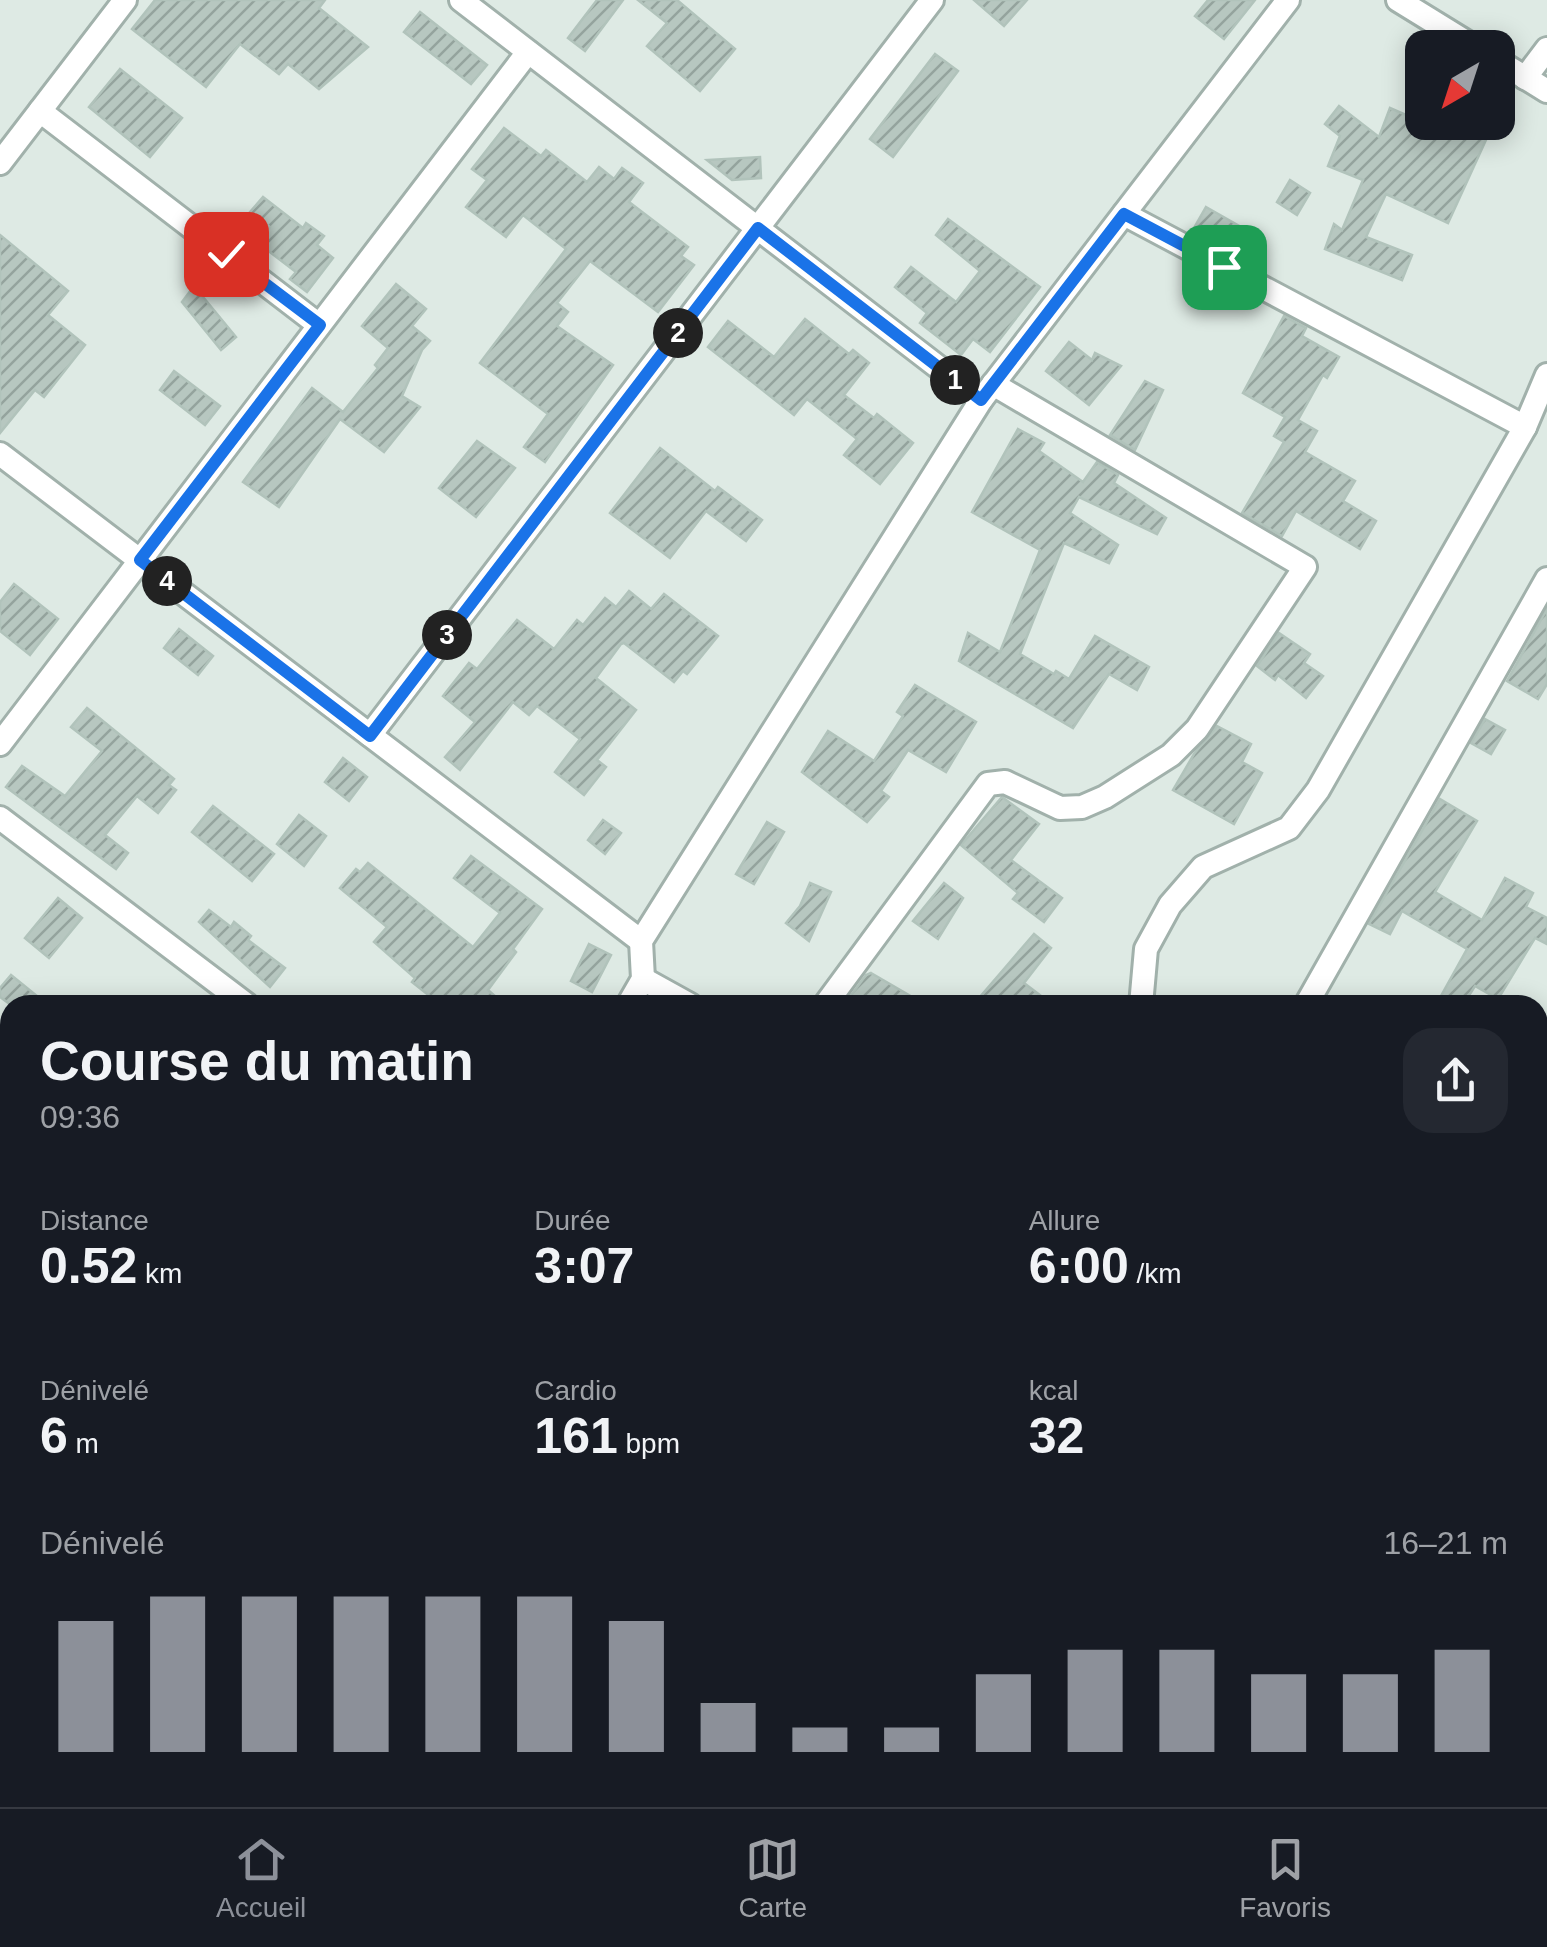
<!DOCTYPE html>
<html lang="fr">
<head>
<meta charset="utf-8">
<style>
	:root { --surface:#171b24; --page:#242831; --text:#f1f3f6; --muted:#9ea1a6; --line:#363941; --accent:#8c9099 }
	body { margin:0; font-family:Arial,sans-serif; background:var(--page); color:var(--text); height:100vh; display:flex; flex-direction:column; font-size:38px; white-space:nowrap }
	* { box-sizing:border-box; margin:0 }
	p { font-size:32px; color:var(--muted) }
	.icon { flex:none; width:55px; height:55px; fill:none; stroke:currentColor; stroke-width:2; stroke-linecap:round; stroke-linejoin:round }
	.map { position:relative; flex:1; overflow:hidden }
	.details { position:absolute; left:0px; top:995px; width:1548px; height:812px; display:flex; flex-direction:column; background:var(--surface); border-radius:30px 30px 0 0; box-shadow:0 5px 25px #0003 }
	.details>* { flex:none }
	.needle { width:65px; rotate:219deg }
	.buttons { position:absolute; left:1405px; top:30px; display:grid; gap:20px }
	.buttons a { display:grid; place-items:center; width:110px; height:110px; border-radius:20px; background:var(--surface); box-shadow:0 5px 25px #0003; font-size:50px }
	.pin { position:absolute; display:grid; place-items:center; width:85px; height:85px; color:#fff; margin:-42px; border-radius:20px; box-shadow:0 5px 15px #0006 }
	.km { position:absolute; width:50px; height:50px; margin:-25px; border-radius:50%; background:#222; color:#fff; font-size:28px; line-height:50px; text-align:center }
	.round { display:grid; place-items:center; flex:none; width:105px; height:105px; border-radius:30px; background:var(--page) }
	.overview { display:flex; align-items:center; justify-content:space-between; height:170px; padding:0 40px }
	h1 { font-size:55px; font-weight:800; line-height:75px }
	.stats { display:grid; grid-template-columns:repeat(3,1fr); gap:15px; height:170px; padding:10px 40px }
	.stats div { display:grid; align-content:center }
	.stats b { font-size:50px; font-weight:800 }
	.stats small { font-size:28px; font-weight:400 }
	.stats p { font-size:28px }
	.chart { height:280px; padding:20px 40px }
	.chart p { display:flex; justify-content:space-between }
	.chart svg { width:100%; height:180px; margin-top:10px; stroke:var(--accent); stroke-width:6 }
	.tabs { display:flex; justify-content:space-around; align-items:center; height:140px; border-top:2px solid var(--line); background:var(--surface); font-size:28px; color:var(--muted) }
	.tabs a { display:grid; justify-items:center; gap:5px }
	.tabs .current { color:var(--accent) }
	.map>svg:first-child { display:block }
	.building { fill:url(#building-hatch); stroke:#b1c3bb; stroke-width:2.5 }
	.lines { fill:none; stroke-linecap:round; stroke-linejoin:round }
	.minor-casing { stroke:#a1b1ab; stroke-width:28 }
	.tertiary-casing { stroke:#a1b1ab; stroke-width:35 }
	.minor { stroke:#fff; stroke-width:22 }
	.tertiary { stroke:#fff; stroke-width:30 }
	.route-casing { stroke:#fff; stroke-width:20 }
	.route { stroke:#1a73e8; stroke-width:12 }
</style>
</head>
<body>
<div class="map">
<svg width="1547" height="1807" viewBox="0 0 1547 1807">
	<defs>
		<pattern id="building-hatch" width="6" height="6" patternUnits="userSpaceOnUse" patternTransform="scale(2.5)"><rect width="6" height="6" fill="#b7c7c0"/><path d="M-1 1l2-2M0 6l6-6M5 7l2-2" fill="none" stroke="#94a39d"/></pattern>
	</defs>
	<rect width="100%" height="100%" fill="#deeae4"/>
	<!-- building -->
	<g class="building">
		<path d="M155 0H325L319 8 368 47 319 89 288 64 279 74 240 44 206 87 132 29Z"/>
		<path d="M597 0H623L585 51 568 38Z"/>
		<path d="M638 0H677L735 49 700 91 647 46 667 23Z"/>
		<path d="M974 0H1027L1004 26Z"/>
		<path d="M1208 0H1255L1224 39 1195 16Z"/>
		<path d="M420 12 487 65 471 84 404 32Z"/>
		<path d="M935 54 958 71 893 157 870 139Z"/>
		<path d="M120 69 182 118 150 157 89 107Z"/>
		<path d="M1339 106 1379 137 1390 108 1422 122H1474L1491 129 1448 223 1386 194 1366 237 1412 255 1402 280 1325 249 1334 224 1342 230 1363 180 1328 166 1340 136 1325 124Z"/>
		<path d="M504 128 541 156 546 150 587 182 599 167 614 179 622 168 643 183 629 202 688 247 681 256 694 265 658 312 590 261 557 303 568 312 557 326 613 365 545 462 524 447 548 414 480 363 566 249 523 215 506 237 466 207 487 180 472 169Z"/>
		<path d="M760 157 761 178 732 180 707 160Z"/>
		<path d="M1290 180 1310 193 1297 215 1277 202Z"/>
		<path d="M263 197 303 228 306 223 324 236 317 245 333 258 307 292 290 279 296 272 258 243 270 227 250 212Z"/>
		<path d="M1206 207 1241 227 1229 248 1194 228Z"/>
		<path d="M948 219 1040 287 990 352 973 339 961 355 920 323 927 313 895 287 911 267 956 302 980 271 936 235Z"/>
		<path d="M0 235 68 291 48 315 85 345 44 397 35 390 0 433Z"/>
		<path d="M396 284 426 309 412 326 430 341 422 350 402 396 420 407 384 452 340 419 279 507 243 482 312 388 343 412 378 368 375 365 388 348 362 326Z"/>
		<path d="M194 286 236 337 221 350 182 302Z"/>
		<path d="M1284 316 1306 328 1302 336 1339 357 1327 378 1323 375 1298 420 1317 431 1305 452 1355 481 1343 501 1376 521 1360 549 1296 511 1282 536 1242 513 1284 442 1274 436 1285 417 1243 393Z"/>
		<path d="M805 319 849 354 853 350 869 363 844 395 874 418 877 414 913 443 880 484 844 455 857 439 807 399 794 415 708 347 728 321 774 357Z"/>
		<path d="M1069 342 1092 360 1095 353 1121 366 1089 405 1046 371Z"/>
		<path d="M174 371 220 406 205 425 160 390Z"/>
		<path d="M1145 381 1163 390 1135 450 1110 435Z"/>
		<path d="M1018 429 1044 443 1039 451 1083 482 1097 462 1118 475 1114 483 1166 518 1157 534 1079 497 1070 513 1118 545 1109 563 1064 543 1020 654 1054 674 1056 671 1069 679 1095 636 1149 667 1137 690 1109 674 1073 728 959 661 968 633 1000 652 1040 550 972 512Z"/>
		<path d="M477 441 515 468 476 517 439 488Z"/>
		<path d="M660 448 715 491 718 487 762 520 746 541 706 511 670 558 610 513Z"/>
		<path d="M14 584 58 619 30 655 0 631V602Z"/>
		<path d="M629 591 651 609 664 594 718 636 687 674 683 671 674 682 624 643 621 644 596 678 636 710 597 760 606 767 584 795 555 772 580 739 537 706 529 715 513 702 460 770 445 757 475 722 443 696 469 663 477 669 517 620 554 649 577 620 583 625 605 598 616 607Z"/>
		<path d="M1547 609V684L1538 699 1507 681Z"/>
		<path d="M179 629 213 656 198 675 164 648Z"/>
		<path d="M1279 633 1310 654 1304 663 1323 676 1306 698 1278 675 1275 680 1257 666Z"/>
		<path d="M915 685 976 722 946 772 908 750 881 791 889 797 867 822 802 772 828 731 874 761 903 716 897 712Z"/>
		<path d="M87 708 174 779 169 785 176 790 158 813 137 796 105 835 128 853 116 869 6 787 22 766 65 796 102 751 71 727Z"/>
		<path d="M1485 719 1505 730 1491 754 1471 743Z"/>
		<path d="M1217 726 1251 744 1242 762 1262 773 1234 824 1173 790 1194 754Z"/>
		<path d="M343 758 367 777 349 801 325 782Z"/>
		<path d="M1002 797 1039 824 1011 860 1062 898 1044 922 1013 899 1018 893 961 845Z"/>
		<path d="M1440 799 1477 821 1435 892 1482 920 1505 878 1533 893 1526 907 1547 918V944L1535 938 1498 999 1475 986 1463 1005H1436L1467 949 1402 911 1390 934 1369 924Z"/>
		<path d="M213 806 274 854 252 881 192 832Z"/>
		<path d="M299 815 326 836 304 866 277 844Z"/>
		<path d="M603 820 621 833 605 854 588 840Z"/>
		<path d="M767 822 784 832 754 884 736 874Z"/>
		<path d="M471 856 542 909 513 949 516 952 488 990 505 1005H441L412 982 415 978 374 942 387 927 340 888 356 869 360 872 368 863 473 947 500 913 454 878Z"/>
		<path d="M810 883 831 892 809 941 786 923 800 906Z"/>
		<path d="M944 883 963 898 938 939 913 921Z"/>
		<path d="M58 898 82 918 49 958 25 938Z"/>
		<path d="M209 910 231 927 234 922 251 936 248 940 285 968 270 987 199 922Z"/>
		<path d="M1034 934 1051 948 1024 983 1053 1005H973Z"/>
		<path d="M589 944 611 955 592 992 571 981Z"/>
		<path d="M871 973 926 1005H844L866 975Z"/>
		<path d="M11 975 48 1005H11L0 997V988Z"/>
	</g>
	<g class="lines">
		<!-- minor casing -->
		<g class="minor-casing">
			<g id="minor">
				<path d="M461 0 981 400"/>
				<path d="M1398 0 1476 48"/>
				<path d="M1498 61 1547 91"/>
				<path d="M1525 78 1547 49"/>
				<path d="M40 111 319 325"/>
				<path d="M0 163 125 0"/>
				<path d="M1124 214 1525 427"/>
				<path d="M0 454 641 941"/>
				<path d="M370 735 932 0"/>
				<path d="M0 744 528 52"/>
				<path d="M0 818 247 1005"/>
				<path d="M643 979 690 1005"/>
				<path d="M628 1005 643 979 641 941 981 400 1288 0"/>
				<path d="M825 1005 988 784 1005 782 1060 808 1082 807 1105 797 1171 755 1197 729 1305 567 993 384"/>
				<path d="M1141 1005 1146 949 1170 905 1203 867 1289 828 1318 790 1525 427 1547 375"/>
				<path d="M1306 1005 1547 579"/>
				<path d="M1538 1050 1547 1033"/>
				<path d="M0 1178 10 1186"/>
				<path d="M1538 1236 1547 1241"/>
				<path d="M1538 1376 1547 1360"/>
				<path d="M1538 1647 1547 1649"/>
				<path d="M0 1663 10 1668"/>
				<path d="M1015 1798 1032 1807"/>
				<path d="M250 1807 253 1798"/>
				<path d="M543 1807 547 1798"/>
				<path d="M718 1807 720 1798"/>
				<path d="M914 1807 915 1798"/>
				<path d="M1105 1807 1107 1798"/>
				<path d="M1294 1807 1299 1798"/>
				<path d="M1542 1807 1547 1798"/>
			</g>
		</g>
		<!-- tertiary casing -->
		<g class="tertiary-casing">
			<path id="tertiary" d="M272 1798 282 1807"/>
		</g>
		<!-- minor -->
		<use href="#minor" class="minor"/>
		<!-- tertiary -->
		<use href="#tertiary" class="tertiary"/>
	</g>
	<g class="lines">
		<!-- route casing -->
		<g class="route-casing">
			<path id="route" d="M226 254 320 325 140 560 370 736 758 228 981 400 1124 214 1224 267"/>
		</g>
		<!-- route -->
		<use href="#route" class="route"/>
	</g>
</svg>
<div class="buttons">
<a><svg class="needle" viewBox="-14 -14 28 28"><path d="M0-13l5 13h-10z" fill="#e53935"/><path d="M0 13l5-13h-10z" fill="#9ea1a6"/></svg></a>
</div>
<div class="pin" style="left:1224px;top:267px;background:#1e9e55"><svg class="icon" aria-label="arrive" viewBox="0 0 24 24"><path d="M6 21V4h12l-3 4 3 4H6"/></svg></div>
<div class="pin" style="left:226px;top:254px;background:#d93025"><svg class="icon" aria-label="check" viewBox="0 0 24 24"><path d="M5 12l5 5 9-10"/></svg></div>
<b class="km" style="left:955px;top:380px">1</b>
<b class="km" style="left:678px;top:333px">2</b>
<b class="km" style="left:447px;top:635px">3</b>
<b class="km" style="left:167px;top:581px">4</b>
<section class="details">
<div class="overview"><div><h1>Course du matin</h1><p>09:36</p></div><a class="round"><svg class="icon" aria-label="share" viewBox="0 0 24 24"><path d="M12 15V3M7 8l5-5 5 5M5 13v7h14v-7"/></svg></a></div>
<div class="stats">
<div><p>Distance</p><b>0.52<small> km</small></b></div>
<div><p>Durée</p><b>3:07</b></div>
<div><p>Allure</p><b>6:00<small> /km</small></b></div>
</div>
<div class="stats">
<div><p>Dénivelé</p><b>6<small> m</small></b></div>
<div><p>Cardio</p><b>161<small> bpm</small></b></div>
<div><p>kcal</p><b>32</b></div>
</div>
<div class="chart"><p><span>Dénivelé</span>16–21 m</p>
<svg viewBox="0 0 160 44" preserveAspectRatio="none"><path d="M5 44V12M15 44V6M25 44V6M35 44V6M45 44V6M55 44V6M65 44V12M75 44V32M85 44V38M95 44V38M105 44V25M115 44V19M125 44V19M135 44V25M145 44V25M155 44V19"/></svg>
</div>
</section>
</div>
<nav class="tabs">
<a class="current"><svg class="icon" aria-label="home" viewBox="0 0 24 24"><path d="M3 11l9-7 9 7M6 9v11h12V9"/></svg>Accueil</a>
<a><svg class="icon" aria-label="map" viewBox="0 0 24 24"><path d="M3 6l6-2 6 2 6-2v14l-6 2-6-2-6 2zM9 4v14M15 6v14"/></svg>Carte</a>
<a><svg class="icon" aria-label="saved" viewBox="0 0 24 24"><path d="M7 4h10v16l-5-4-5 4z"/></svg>Favoris</a>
</nav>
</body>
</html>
